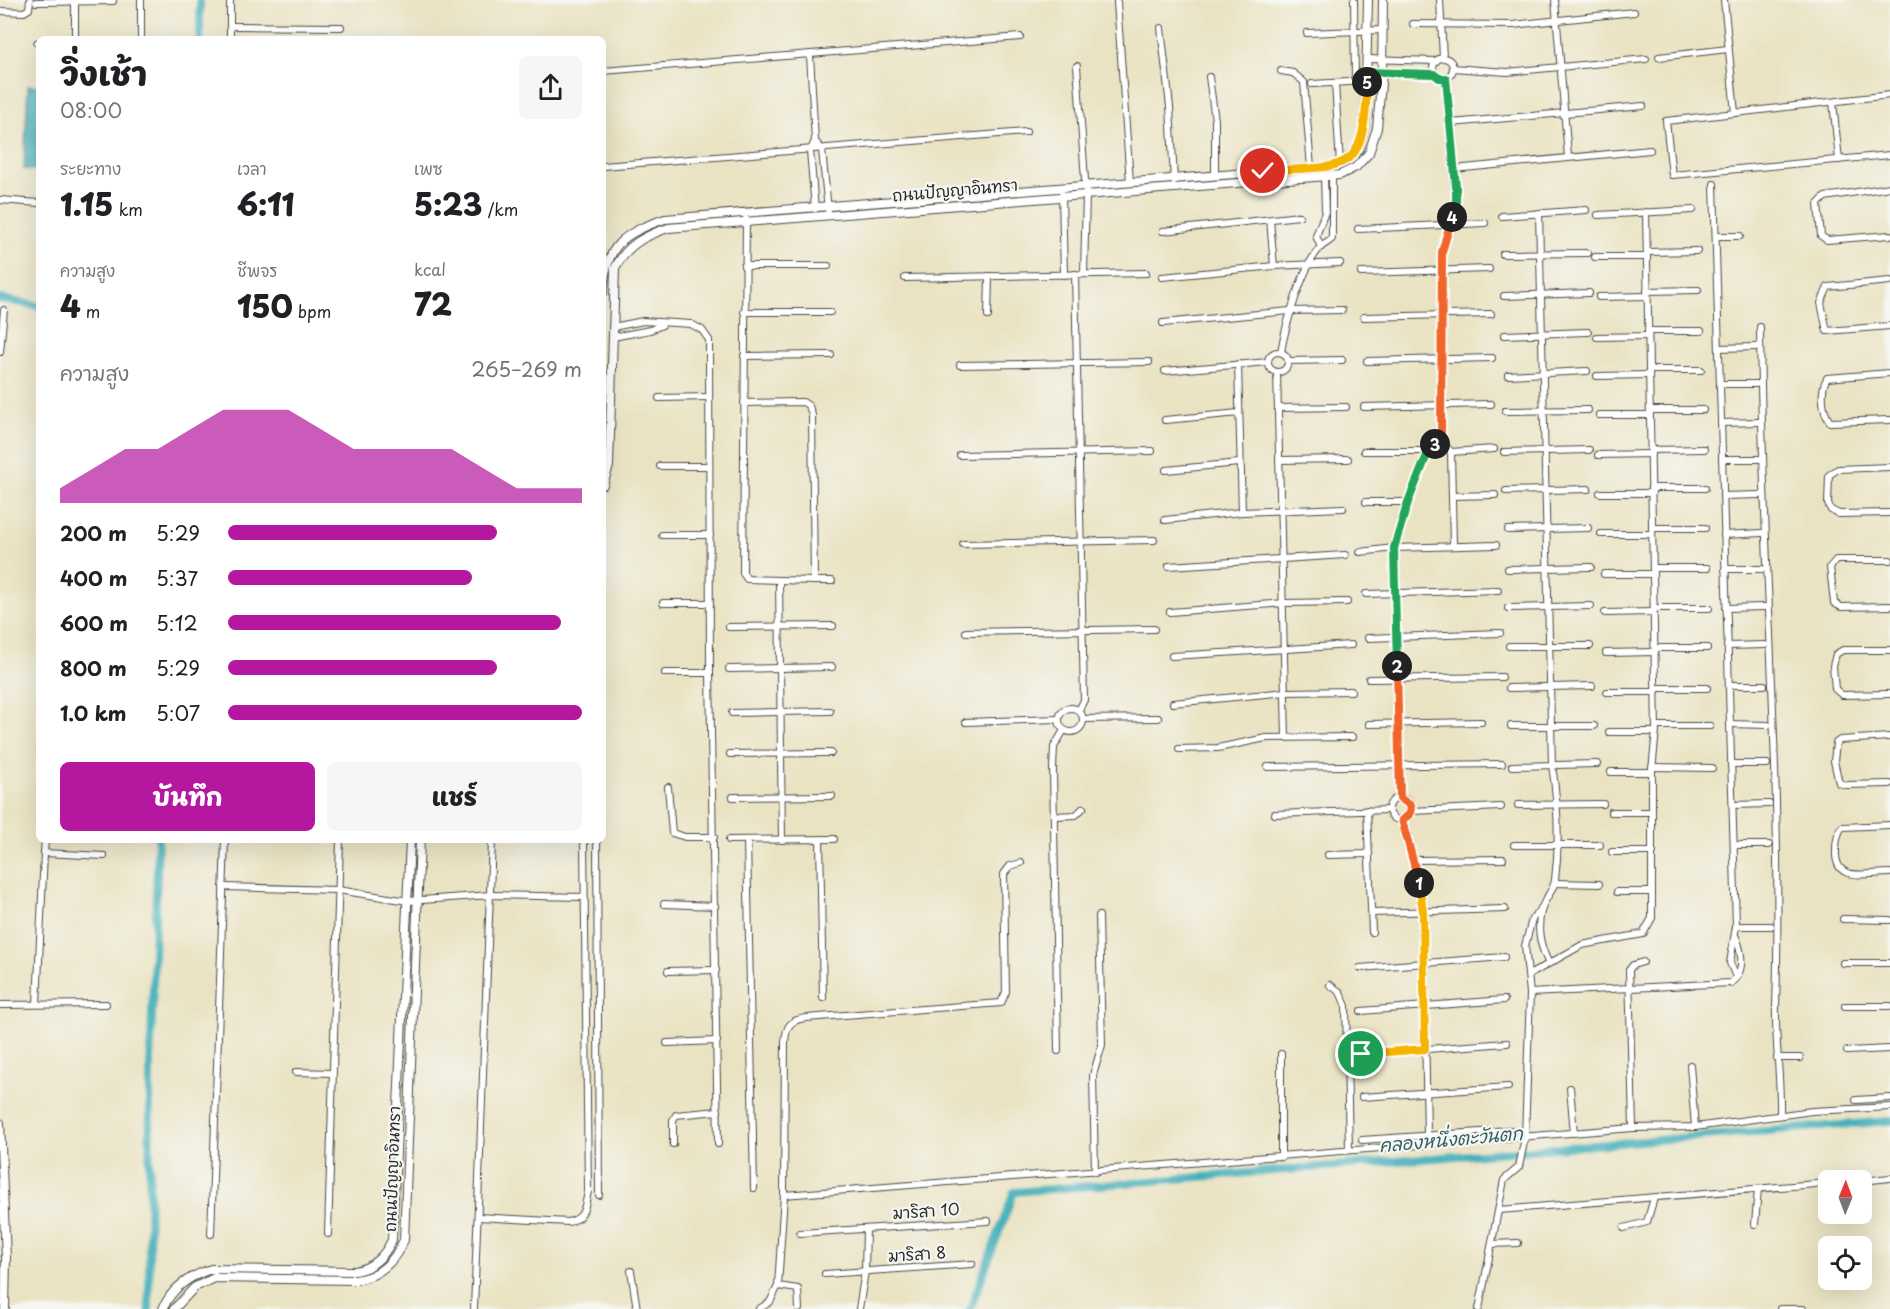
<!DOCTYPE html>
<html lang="th">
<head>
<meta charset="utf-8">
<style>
	:root { --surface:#fff; --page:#f6f6f6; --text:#202124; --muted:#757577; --accent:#b5179e }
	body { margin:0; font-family:"Playpen Sans","Playpen Sans Thai",sans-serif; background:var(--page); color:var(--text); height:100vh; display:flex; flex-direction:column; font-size:22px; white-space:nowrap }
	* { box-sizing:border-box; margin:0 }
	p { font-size:20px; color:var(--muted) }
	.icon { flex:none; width:33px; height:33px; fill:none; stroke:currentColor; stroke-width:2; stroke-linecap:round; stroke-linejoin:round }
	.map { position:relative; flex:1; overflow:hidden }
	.side { position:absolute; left:36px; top:36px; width:570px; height:807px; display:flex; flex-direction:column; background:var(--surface); border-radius:9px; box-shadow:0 6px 24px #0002 }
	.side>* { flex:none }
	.needle { width:39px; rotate:1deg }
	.buttons { position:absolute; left:1818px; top:1170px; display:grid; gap:12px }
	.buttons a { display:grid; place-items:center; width:54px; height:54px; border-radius:9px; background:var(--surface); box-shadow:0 6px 24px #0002; font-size:30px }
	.pin { position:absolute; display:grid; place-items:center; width:51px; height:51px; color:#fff; margin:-26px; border:3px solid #fff; border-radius:50%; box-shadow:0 2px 6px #0007 }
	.km { position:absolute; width:30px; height:30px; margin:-15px; border-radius:50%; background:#222; color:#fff; font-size:16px; line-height:30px; text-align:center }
	.round { display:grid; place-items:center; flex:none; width:63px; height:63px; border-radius:9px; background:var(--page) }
	.head { display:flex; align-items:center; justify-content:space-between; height:102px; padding:0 24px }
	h1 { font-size:33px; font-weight:800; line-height:45px }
	.figures { display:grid; grid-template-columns:repeat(3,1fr); gap:9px; height:102px; padding:6px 24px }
	.figures div { display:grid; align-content:center }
	.figures b { font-size:30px; font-weight:800 }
	.figures small { font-size:16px; font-weight:400 }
	.figures p { font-size:16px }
	.chart { height:168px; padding:12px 24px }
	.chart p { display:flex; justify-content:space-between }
	.chart svg { width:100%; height:108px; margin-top:6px; fill:var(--accent); opacity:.7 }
	.cta { display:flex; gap:12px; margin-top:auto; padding:12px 24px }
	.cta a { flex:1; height:69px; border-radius:9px; background:var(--accent); color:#fff; font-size:24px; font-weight:800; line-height:69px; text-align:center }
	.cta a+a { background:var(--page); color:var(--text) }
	ul { padding:0 24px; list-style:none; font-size:20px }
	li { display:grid; grid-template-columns:96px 72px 1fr; align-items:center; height:45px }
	li i { height:15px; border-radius:8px; background:var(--accent) }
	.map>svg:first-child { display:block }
	.water { fill:#3dadb8; stroke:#346c72; stroke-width:1.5 }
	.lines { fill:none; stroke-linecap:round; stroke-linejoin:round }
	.canal { stroke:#3dadb8; stroke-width:8 }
	.street-casing { stroke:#484742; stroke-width:8 }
	.secondary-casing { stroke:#484742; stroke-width:10 }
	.street { stroke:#fff; stroke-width:6 }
	.secondary { stroke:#fff; stroke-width:8 }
	.split-1-casing { stroke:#fff; stroke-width:12 }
	.split-2-casing { stroke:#fff; stroke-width:12 }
	.split-3-casing { stroke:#fff; stroke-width:12 }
	.split-4-casing { stroke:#fff; stroke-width:12 }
	.split-5-casing { stroke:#fff; stroke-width:12 }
	.split-6-casing { stroke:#fff; stroke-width:12 }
	.split-1 { stroke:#f5b400; stroke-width:8 }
	.split-2 { stroke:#f0652b; stroke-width:8 }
	.split-3 { stroke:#22a559; stroke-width:8 }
	.split-4 { stroke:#f0652b; stroke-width:8 }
	.split-5 { stroke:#22a559; stroke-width:8 }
	.split-6 { stroke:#f5b400; stroke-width:8 }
	.labels { text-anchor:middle; stroke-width:4.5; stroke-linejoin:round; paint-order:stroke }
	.street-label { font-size:16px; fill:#2b2b2b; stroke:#f6f6f2 }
	.water-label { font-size:18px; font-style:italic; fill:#325f63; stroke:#f6f6f2 }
</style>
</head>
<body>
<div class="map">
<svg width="1890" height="1309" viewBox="0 0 1890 1309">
	<rect width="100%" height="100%" fill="#f6f6f2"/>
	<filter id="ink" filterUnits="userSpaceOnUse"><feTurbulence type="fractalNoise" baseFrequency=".0167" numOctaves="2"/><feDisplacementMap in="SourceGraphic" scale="12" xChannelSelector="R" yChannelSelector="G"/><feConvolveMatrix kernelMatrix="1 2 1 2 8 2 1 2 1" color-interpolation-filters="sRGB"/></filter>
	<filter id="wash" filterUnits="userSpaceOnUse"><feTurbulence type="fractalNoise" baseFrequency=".008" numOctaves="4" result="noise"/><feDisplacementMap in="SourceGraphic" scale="24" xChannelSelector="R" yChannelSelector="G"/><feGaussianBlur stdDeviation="1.35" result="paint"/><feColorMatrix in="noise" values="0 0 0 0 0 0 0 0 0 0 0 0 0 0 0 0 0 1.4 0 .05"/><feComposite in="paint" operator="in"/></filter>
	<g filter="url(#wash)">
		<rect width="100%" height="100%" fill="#eae3c3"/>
		<!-- water -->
		<path class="water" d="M28 86H39V170L24 169Z"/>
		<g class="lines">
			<!-- canal -->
			<g class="canal">
				<path d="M200 39V0"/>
				<path d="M0 299 39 306"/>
				<path d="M149 1309 150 1072 158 840"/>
				<path d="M970 1309 1014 1192 1890 1121"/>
			</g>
		</g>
	</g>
	<g filter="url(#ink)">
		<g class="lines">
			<!-- street casing -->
			<g class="street-casing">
				<g id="street">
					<path d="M1354 0 1355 82"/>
					<path d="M1440 0 1443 58"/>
					<path d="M1555 0 1568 157"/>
					<path d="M1724 0 1735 113"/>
					<path d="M36 2 113 1"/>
					<path d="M1117 2 1130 182"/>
					<path d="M0 11 24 12 29 9 30 0"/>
					<path d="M1413 24 1513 25 1634 12"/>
					<path d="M230 26 341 27"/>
					<path d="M1161 28 1170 107 1174 181"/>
					<path d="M1307 33 1383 30"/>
					<path d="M75 39V0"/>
					<path d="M141 39V0"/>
					<path d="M230 39V0"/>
					<path d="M37 43 39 44"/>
					<path d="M810 55 815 141 810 151 815 209"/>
					<path d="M1659 57 1728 49"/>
					<circle cx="1443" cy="68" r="10"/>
					<path d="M1368 59 1436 61"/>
					<path d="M1077 66 1086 194 1084 274"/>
					<path d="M1453 68 1507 72 1646 59"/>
					<path d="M603 71 1020 37"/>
					<path d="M1281 71 1293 73 1304 82 1311 168"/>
					<path d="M1367 72 1434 73"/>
					<path d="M1209 77 1215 120V175"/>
					<path d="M1335 83 1340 165"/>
					<path d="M1312 84 1367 81"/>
					<path d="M1890 95 1666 121 1672 175 1890 155"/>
					<path d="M1833 102 1839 160"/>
					<path d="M1451 123 1643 106"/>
					<path d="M815 141 822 150 828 210"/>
					<path d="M603 166 1026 132"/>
					<path d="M1454 169 1650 150"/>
					<path d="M1714 184 1736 926 1730 963 1736 977"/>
					<path d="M1890 187 1825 197 1818 204 1821 236 1827 240 1890 235"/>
					<path d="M1062 194 1064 275"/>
					<path d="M0 200 39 203"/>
					<path d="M1539 213 1552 765C1558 804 1560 841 1555 880 1554 889 1547 896 1543 905 1536 926 1539 943 1548 962"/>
					<path d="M1598 215 1693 210"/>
					<path d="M1502 216 1586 210"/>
					<path d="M746 219 743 573 747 579 779 580 782 840"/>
					<path d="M1270 220 1274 266"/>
					<path d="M1358 229 1485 223"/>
					<path d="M1163 231 1299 216"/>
					<path d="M1716 236H1740"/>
					<path d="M1321 247 1316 236 1325 212 1324 174"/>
					<path d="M1647 252 1697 251"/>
					<path d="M1503 254 1588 253"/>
					<path d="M1595 257H1647"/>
					<path d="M744 266H828"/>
					<path d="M1361 273 1489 269"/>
					<path d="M1075 274 1084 700 1079 710"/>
					<path d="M1162 277 1274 266 1340 263"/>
					<path d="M905 278 1146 273"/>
					<path d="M1890 281 1828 287 1821 303 1827 331 1890 326"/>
					<path d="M1647 291 1698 290"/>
					<path d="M1504 296 1589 293"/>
					<path d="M1599 297 1647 296"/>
					<path d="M744 312H830"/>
					<path d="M988 316 989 276"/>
					<path d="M1364 317 1491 314"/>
					<path d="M1163 323 1290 311 1342 310"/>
					<path d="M613 327 643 321 691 324 702 330 709 340 710 673 718 1144"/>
					<path d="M1760 327C1762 554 1783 780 1776 1007 1775 1043 1781 1079 1780 1115"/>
					<path d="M1648 331H1701"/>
					<path d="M1504 335 1588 332"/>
					<path d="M613 337 650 330 662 325"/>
					<path d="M1597 337 1648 336"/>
					<path d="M1719 348 1757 347"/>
					<path d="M0 352 4 310"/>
					<path d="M1281 352C1285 327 1303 264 1321 247 1324 244 1329 242 1332 239V174"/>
					<circle cx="1278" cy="362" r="10"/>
					<path d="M744 356 831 355"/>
					<path d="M1288 361 1342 360"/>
					<path d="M1367 361 1492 358"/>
					<path d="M1238 364 1242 512"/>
					<path d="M960 365 1149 362"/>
					<path d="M1649 370H1701"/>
					<path d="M1165 371 1268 362"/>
					<path d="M1277 372 1286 738"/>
					<path d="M1890 373 1827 378C1820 390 1822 411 1830 422L1890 420"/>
					<path d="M1508 375 1587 371"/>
					<path d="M1597 376 1649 375"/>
					<path d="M1720 384H1756"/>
					<path d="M659 398 709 397"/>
					<path d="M744 403 803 402 809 406 812 415 814 581 779 580"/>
					<path d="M1364 407 1491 404"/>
					<path d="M1278 408 1346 407"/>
					<path d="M1650 410H1703"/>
					<path d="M1505 411 1588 410"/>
					<path d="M1599 415H1650"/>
					<path d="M1165 420 1239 413"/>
					<path d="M1721 423 1758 422"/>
					<path d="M1441 440 1442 252 1456 204 1446 78"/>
					<path d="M1441 440 1451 452 1453 546"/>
					<path d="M1651 450 1704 449"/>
					<path d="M1364 451H1429"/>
					<path d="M1451 452 1494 449"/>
					<path d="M1504 452 1589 450"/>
					<path d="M960 455 1152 451"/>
					<path d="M1598 455 1651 454"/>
					<path d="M1722 459H1759"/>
					<path d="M1279 460 1348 459"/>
					<path d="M660 466H709"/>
					<path d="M1890 467 1838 469 1829 475 1828 504 1831 510 1839 514 1890 513"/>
					<path d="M1166 470 1239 463"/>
					<path d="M1651 488H1705"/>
					<path d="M1506 491 1588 489"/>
					<path d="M1600 493H1652"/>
					<path d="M1452 496 1495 495"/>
					<path d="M1723 496 1760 495"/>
					<path d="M1366 502H1408"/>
					<path d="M1165 520 1242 512 1343 508"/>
					<path d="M1652 528H1705"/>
					<path d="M1508 530 1588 528"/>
					<path d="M1601 534H1652"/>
					<path d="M662 535H710"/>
					<path d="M1724 535 1762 533"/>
					<path d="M963 544 1154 540"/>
					<path d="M1360 552 1394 548 1496 545"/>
					<path d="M1890 560H1836L1830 567 1834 603 1841 607 1890 606"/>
					<path d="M1169 566 1345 555"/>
					<path d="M1653 568H1707"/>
					<path d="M1508 569 1591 567"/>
					<path d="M1725 569H1762"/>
					<path d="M1604 574H1653"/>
					<path d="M814 581H832"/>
					<path d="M1366 594 1498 590"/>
					<path d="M663 603H710"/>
					<path d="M1508 608 1591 606"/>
					<path d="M1654 608H1709"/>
					<path d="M1726 608 1765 607"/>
					<path d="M1170 612 1284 603 1347 602"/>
					<path d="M1605 613 1654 612"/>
					<path d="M729 627 833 626"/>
					<path d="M966 632 1154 629"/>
					<path d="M1368 638 1500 633"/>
					<path d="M1509 646H1590"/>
					<path d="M1727 646 1765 645"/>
					<path d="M1655 648H1707"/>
					<path d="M1890 650H1843L1836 654 1833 666 1835 689 1842 695 1890 694"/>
					<path d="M1606 653 1655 652"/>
					<path d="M1172 656 1351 645"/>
					<path d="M729 669 832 667"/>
					<path d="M665 673H710"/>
					<path d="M1369 679 1502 677"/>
					<path d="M1729 685H1764"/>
					<path d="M1509 688 1592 686"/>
					<path d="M1656 688H1707"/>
					<path d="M1607 692H1656"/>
					<path d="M1173 703 1286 692 1351 691"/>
					<circle cx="1071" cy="720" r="12"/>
					<path d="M732 713 830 711"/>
					<path d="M1084 719 1158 718"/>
					<path d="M966 722 1059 719"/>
					<path d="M1369 724 1481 722"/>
					<path d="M1730 724 1768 725"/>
					<path d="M1511 726H1594"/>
					<path d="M1656 726H1710"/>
					<path d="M1609 732H1656"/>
					<path d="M1890 737 1840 740 1836 743 1834 761 1839 783 1846 785 1890 784"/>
					<path d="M1179 749 1218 748 1266 738 1352 737"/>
					<path d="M730 754 831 753"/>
					<path d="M1731 764H1767"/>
					<path d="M1512 766 1597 764"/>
					<path d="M1268 767 1502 764"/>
					<path d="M1652 767 1712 768"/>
					<path d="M1611 772H1652"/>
					<path d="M668 787 672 833 685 837H714"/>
					<path d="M733 797 832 796"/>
					<circle cx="1400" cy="809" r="11"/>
					<path d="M1400 798 1394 548 1408 502 1427 455 1433 445 1441 440"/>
					<path d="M1518 805 1603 804"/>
					<path d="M1733 805 1769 804"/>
					<path d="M1367 810 1372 932"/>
					<path d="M1411 811 1501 807"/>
					<path d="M1611 812H1652"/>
					<path d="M1275 814 1388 810"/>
					<path d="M1054 816 1076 815 1083 808"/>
					<path d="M1402 820 1418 877 1423 912 1427 1135"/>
					<path d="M1890 825 1842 827C1837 834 1836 842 1836 850 1834 884 1866 873 1890 873"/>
					<path d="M820 839 823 998"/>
					<path d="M597 840 599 1195"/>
					<path d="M729 840 834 839"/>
					<path d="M747 840 754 1188"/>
					<path d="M1514 845H1600"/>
					<path d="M1734 845H1769"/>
					<path d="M1612 852H1653"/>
					<path d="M44 853 45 840"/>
					<path d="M1328 855 1369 854"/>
					<path d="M1414 860 1503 859"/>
					<path d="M1555 883 1599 884"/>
					<path d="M223 887 338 890 408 901 491 895 584 897"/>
					<path d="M1617 892H1652"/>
					<path d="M664 904 715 906"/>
					<path d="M1372 913 1505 909"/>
					<path d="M1843 919 1890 920"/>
					<path d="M1736 926H1771"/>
					<path d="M1843 963H1890"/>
					<path d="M1360 968 1504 957"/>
					<path d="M668 971 716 970"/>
					<path d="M1529 975 1582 945 1643 934 1652 918V771L1656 730 1646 212"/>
					<path d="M1330 985 1340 992 1346 1006 1349 1150"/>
					<path d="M1530 993 1731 983C1746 971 1742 952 1736 937"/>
					<path d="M37 1004 44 853 104 856"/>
					<path d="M0 1005 106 1004"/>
					<path d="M1845 1006H1890"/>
					<path d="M1361 1011 1504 1000"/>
					<path d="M667 1043 717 1041"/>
					<path d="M1058 1051 1053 769 1054 747 1064 730"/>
					<path d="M1847 1051 1890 1049"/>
					<path d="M1281 1054V1157"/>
					<path d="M1361 1054 1507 1043"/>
					<path d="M1777 1058H1800"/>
					<path d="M1690 1065 1695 1127"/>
					<path d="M296 1072 332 1073"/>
					<path d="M1570 1088 1574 1133"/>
					<path d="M1362 1097 1508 1087"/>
					<path d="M1856 1100 1890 1098"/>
					<path d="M1633 1128 1629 970 1633 965 1643 962"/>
					<path d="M1362 1140 1510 1130"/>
					<path d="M673 1144V1120L676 1115 718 1111"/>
					<path d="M1095 1172 1093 1075 1102 1045 1099 916"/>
					<path d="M1862 1181 1890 1178"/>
					<path d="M784 1195 1633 1128 1695 1127 1812 1111 1890 1107"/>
					<path d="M1499 1210 1828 1183"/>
					<path d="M479 1217 568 1222C585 1219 585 1206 588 1191L584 840"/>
					<path d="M1755 1224 1758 1189"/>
					<path d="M1624 1228 1647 1222 1654 1198"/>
					<path d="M800 1233 988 1221"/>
					<path d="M211 1234 225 840"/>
					<path d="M328 1234 340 840"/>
					<path d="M1492 1244 1518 1243"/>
					<path d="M631 1271 637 1309"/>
					<path d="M825 1274 972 1264"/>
					<path d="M778 1286 798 1289 799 1309"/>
					<path d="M474 1309 492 840"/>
					<path d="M759 1309 770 1302 778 1286 784 1195 785 1042C786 1026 790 1020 806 1018L1001 1003 1006 992 1004 874 1010 866 1021 863"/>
					<path d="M859 1309 865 1271 866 1229"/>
					<path d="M1479 1309 1504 1180 1519 1167 1525 1137 1530 993 1525 946 1532 919 1543 906"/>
					<path d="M1780 1309H1803"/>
				</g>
			</g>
			<!-- secondary casing -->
			<g class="secondary-casing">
				<g id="secondary">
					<path d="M603 292C605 246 623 233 665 219L1337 166 1359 149 1365 125 1368 0"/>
					<path d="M603 485 609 466 615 268C627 245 644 236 668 228L1340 175 1356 167 1369 153 1377 128 1382 73 1383 0"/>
					<path d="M0 1123 6 1258 5 1309"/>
					<path d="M163 1309C171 1288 190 1276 211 1269L355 1271C373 1268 384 1257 392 1240L410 840"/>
					<path d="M174 1309 195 1287 214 1278 356 1280C380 1276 394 1262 404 1240L420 840"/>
				</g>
			</g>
			<!-- street -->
			<use href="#street" class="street"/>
			<!-- secondary -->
			<use href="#secondary" class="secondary"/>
		</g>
	</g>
	<g class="lines" filter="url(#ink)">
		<!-- split-1 casing -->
		<g class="split-1-casing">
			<path id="split-1" d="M1361 1054 1425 1049 1423 912 1419 883"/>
		</g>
		<!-- split-2 casing -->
		<g class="split-2-casing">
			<path id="split-2" d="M1397 666 1400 798 1411 806 1410 814 1402 820 1419 883"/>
		</g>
		<!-- split-3 casing -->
		<g class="split-3-casing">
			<path id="split-3" d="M1397 666 1394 548 1408 502 1427 455 1435 444"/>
		</g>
		<!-- split-4 casing -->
		<g class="split-4-casing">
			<path id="split-4" d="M1435 444 1441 440 1442 252 1452 217"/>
		</g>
		<!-- split-5 casing -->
		<g class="split-5-casing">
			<path id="split-5" d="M1367 82V72L1434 74 1439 78H1446L1456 187V204L1452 217"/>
		</g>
		<!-- split-6 casing -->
		<g class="split-6-casing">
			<path id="split-6" d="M1263 171C1347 165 1365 178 1367 82"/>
		</g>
		<!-- split-1 -->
		<use href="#split-1" class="split-1"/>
		<!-- split-2 -->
		<use href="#split-2" class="split-2"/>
		<!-- split-3 -->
		<use href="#split-3" class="split-3"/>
		<!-- split-4 -->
		<use href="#split-4" class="split-4"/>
		<!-- split-5 -->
		<use href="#split-5" class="split-5"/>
		<!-- split-6 -->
		<use href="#split-6" class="split-6"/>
	</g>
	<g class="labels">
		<!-- street labels -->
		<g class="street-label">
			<text transform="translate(955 190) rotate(-5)" y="6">ถนนปัญญาอินทรา</text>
			<text transform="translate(392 1169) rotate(-88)" y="6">ถนนปัญญาอินทรา</text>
			<text transform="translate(926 1211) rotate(-4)" y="6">มาริสา 10</text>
			<text transform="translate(917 1254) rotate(-4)" y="6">มาริสา 8</text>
		</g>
		<!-- water labels -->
		<g class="water-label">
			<text transform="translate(1451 1140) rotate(-5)" y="6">คลองหนึ่งตะวันตก</text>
		</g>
	</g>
</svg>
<div class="buttons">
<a><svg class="needle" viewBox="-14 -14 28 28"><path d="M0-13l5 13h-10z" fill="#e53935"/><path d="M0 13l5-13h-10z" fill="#757577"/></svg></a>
<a><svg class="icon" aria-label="locate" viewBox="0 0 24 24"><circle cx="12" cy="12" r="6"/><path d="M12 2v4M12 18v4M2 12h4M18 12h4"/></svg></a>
</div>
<div class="pin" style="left:1361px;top:1054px;background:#1e9e55"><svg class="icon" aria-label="arrive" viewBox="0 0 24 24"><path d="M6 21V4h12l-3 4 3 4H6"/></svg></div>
<div class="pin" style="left:1263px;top:171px;background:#d93025"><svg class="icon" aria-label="check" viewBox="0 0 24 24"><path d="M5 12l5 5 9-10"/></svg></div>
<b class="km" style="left:1419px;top:883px">1</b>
<b class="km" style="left:1397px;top:666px">2</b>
<b class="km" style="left:1435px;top:444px">3</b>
<b class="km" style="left:1452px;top:217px">4</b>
<b class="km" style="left:1367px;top:82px">5</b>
<section class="side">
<div class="head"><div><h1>วิ่งเช้า</h1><p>08:00</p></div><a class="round"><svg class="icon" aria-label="share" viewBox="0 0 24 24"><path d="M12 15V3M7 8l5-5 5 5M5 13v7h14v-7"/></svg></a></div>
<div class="figures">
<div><p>ระยะทาง</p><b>1.15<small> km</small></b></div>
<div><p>เวลา</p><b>6:11</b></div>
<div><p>เพซ</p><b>5:23<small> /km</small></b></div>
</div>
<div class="figures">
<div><p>ความสูง</p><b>4<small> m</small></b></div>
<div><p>ชีพจร</p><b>150<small> bpm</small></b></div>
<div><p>kcal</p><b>72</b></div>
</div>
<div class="chart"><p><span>ความสูง</span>265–269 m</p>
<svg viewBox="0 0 160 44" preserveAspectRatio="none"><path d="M0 44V38L10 30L20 22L30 22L40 14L50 6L60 6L70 6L80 14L90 22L100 22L110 22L120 22L130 30L140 38L150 38L160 38V44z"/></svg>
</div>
<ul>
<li><b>200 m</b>5:29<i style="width:76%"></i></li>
<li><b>400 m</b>5:37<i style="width:69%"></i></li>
<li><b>600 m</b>5:12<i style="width:94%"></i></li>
<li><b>800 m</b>5:29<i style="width:76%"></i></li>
<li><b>1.0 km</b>5:07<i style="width:100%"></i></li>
</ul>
<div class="cta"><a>บันทึก</a><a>แชร์</a></div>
</section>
</div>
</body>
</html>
